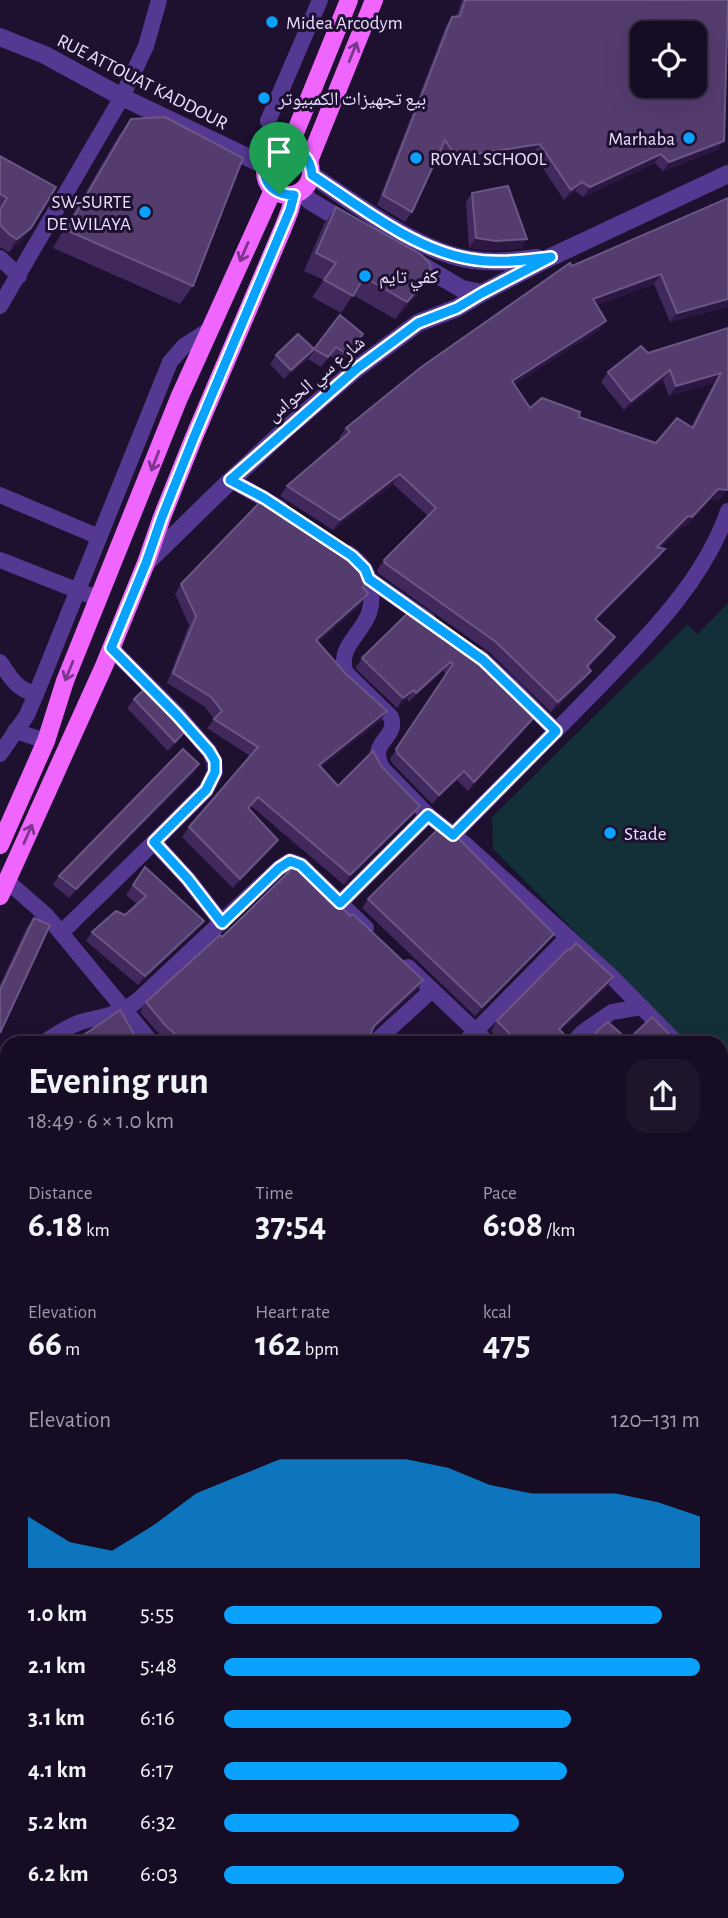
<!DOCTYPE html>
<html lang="en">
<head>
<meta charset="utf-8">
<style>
	:root { --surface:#160c23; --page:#1f152b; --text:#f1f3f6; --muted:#9e9ba6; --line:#352c41; --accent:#0aa2ff }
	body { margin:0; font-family:"Alegreya Sans","Noto Naskh Arabic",sans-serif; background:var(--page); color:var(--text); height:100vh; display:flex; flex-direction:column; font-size:26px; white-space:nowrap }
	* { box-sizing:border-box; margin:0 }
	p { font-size:23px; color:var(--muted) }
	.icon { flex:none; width:38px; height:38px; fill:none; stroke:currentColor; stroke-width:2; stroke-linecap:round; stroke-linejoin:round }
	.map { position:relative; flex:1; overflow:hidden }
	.sheet { position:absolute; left:0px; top:1036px; width:728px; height:882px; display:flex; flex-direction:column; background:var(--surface); border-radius:21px 21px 0 0; box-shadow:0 7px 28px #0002,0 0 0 2px var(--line) }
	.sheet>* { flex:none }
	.tools { position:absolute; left:630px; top:21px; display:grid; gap:14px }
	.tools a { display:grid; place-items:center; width:77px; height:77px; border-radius:14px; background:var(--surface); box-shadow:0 7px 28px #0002,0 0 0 2px var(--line); font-size:35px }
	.pin { position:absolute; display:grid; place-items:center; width:60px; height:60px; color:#fff; margin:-72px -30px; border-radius:50% 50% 50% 0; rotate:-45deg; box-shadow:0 0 7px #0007 }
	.pin .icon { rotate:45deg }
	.round { display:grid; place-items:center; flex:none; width:74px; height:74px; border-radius:21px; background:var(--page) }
	.head { display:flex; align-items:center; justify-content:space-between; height:119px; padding:0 28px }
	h1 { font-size:38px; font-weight:600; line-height:52px }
	.stats { display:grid; grid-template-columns:repeat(3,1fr); gap:10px; height:119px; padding:7px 28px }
	.stats div { display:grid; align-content:center }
	.stats b { font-size:35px; font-weight:600 }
	.stats small { font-size:19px; font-weight:400 }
	.stats p { font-size:19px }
	.chart { height:196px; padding:14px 28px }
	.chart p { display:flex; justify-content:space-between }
	.chart svg { width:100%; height:126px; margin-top:7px; fill:var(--accent); opacity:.7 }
	ul { padding:0 28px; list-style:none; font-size:23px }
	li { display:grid; grid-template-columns:112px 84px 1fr; align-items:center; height:52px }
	li i { height:18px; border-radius:9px; background:var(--accent) }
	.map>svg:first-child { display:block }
	.green { fill:#133039 }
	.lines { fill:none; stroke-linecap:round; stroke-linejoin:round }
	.minor { stroke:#543891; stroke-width:16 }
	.tertiary { stroke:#543891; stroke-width:18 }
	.primary { stroke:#f165ff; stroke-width:18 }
	.wall { fill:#42295d }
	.shaded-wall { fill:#2c1743 }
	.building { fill:#543c6f; stroke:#6c5685; stroke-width:2; fill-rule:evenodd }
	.oneway { stroke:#7d368d }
	.route-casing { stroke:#fff; stroke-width:14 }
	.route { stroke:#0aa2ff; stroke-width:9 }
	.poi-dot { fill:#0aa2ff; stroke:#1e102f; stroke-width:2.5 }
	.labels { text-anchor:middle; stroke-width:6; stroke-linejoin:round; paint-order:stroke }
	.poi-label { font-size:19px; fill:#ebdeff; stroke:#1e102f; text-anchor:start }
	.street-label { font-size:19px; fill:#ebdeff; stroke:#1e102f }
</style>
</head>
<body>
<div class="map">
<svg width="728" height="1918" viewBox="0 0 728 1918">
	<rect width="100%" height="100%" fill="#1e102f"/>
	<!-- green -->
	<path class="green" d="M728 603V1085L721 1078V1043H686L493 849 492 817 687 625 698 634Z"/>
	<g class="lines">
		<!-- minor -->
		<g class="minor">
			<path d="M268 121 320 0"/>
			<path d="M0 258 19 276"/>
			<path d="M0 306 122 97 146 46 159 0"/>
			<path d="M231 480 280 508"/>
			<path d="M0 495 99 537"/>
			<path d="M348 553C360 562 368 570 370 584 372 593 372 604 369 613 362 634 336 648 346 673L391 717C399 739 366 741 383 769L428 815 465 844 612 977 677 1043"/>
			<path d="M0 560 99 599"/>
			<path d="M369 579 428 620"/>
			<path d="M111 648 178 715 209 751 214 761 215 772 206 790 154 842 188 879 222 923"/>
			<path d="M480 657 510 685 556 731"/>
			<path d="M0 662C11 678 16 689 36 694"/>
			<path d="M15 731 46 741"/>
			<path d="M0 754 27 715 36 694 170 362 184 346 209 330"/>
			<path d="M453 835C500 788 546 741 592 694 644 640 703 583 728 511"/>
			<path d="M7 881 47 916 152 1043"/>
			<path d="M340 903 428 815"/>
			<path d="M62 932 154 842"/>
			<path d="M408 967 488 1043"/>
			<path d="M43 1043C54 1036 65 1028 78 1023 103 1015 114 1018 137 1001L279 868 290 861 301 865 366 928"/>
			<path d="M374 1043 432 990"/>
			<path d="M464 1043 568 937"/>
			<path d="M573 1043 583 1032 612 1012 642 1007"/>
			<path d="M0 1100 7 1089"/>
			<path d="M721 1410 728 1403"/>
			<path d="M721 1830 728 1823"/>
			<path d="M611 1918 622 1911"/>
		</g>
		<!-- tertiary -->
		<g class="tertiary">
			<path d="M0 37 45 55 122 97 266 166"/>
			<path d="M312 175C356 204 419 253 473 260 494 263 516 261 537 258"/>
			<path d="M301 192 310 201 350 225"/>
			<path d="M411 259 462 289 482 293"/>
			<path d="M146 563 231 480 284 431 355 370 418 323 457 308 482 293 551 257 728 174"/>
			<path d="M721 1319 728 1312"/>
			<path d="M0 1879 7 1875"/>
		</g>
		<!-- primary -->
		<g class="primary">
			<circle cx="288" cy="172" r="23"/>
			<path d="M283 149 295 133 349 0"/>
			<path d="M309 161 374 0"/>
			<path d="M0 845 46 741 65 681 179 398 273 190"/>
			<path d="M0 896 104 666 146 563 162 517 194 437 283 228 290 210 294 195"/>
		</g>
	</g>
	<!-- wall -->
	<g class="wall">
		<path d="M462 0H728L724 141 717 150 663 171 655 163 583 197 575 191 564 200 533 153 450 167 439 152 412 212 405 222 377 205 446 26 452 17H456Z"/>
		<path d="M131 119 193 286 180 304 53 248 118 137Z"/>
		<path d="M0 156 31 228 22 240 9 252 0 247Z"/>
		<path d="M472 193 527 239 521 249 489 250 469 248 466 202Z"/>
		<path d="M728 198V307L670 322 654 284 597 305 606 321 599 330 514 385 530 408 579 417 656 443 691 427 714 383 669 396 663 380 624 410 601 382 608 372 648 353 728 328 720 500 711 499 685 527 682 526 660 548 665 549 658 559 597 620 615 637 608 647 588 668 591 671 584 681 551 712 489 652 378 573 377 570 384 560 428 516 393 484 333 530 280 496 287 486 341 440 339 438 346 428 572 266Z"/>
		<path d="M336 207 419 293 395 319 353 295 341 313 312 297 324 280 304 271 324 224Z"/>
		<path d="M340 315 363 334 341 364 330 356 321 367 308 359Z"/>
		<path d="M314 349 308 359 284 379 270 364 276 355Z"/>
		<path d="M181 584 363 588 360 605 318 642 346 674 387 711 380 721 321 767 338 786 382 767 420 806 413 815 344 885 251 806 249 809 278 840 271 849 233 888 182 837 189 827 250 756 207 728 214 719 205 707 167 683 189 625 175 594Z"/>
		<path d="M412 609 538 713 532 722 468 791 457 780 432 804 392 763 390 759 446 674 443 671 409 702 407 699 397 708 355 668 362 658Z"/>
		<path d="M134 699 182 736 168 751 127 708Z"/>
		<path d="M199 764 193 774 69 898 53 885 59 876Z"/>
		<path d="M145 867 197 930 138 985 86 941 92 932 125 915 137 904 126 895Z"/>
		<path d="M368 899 547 943 475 1016 362 908Z"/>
		<path d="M350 916 423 980 417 990 372 1031 364 1043H168L159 1034 140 1012 146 1002 222 937Z"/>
		<path d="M34 918 0 1033V985L27 927Z"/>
		<path d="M613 977 607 987 560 1031 572 1043H503L491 1031 497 1021Z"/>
		<path d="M721 1087 728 1093V1298L721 1303Z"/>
		<path d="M7 1154V1634L3 1635 7 1639V1802L0 1785V1161Z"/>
		<path d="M728 1336V1388L721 1382V1343Z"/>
		<path d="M721 1408 726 1411 728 1410V1496L724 1493H721Z"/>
		<path d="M728 1834V1918H725V1913L721 1907V1842Z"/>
		<path d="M632 1911H712L717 1917 719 1918H628Z"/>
	</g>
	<!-- shaded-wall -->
	<g class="shaded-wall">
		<path d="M724 141 717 150 663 171 669 162Z"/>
		<path d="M540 144 533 153 450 167 456 157Z"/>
		<path d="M661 154 655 163 583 197 590 187Z"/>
		<path d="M582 182 575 191 564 200 571 190Z"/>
		<path d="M31 228 22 240 9 252 17 239Z"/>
		<path d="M476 238 527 239 521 249 489 250 469 248Z"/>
		<path d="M661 274 654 284 586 309 593 299Z"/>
		<path d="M431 275 419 293 395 319 407 302Z"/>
		<path d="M728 299V307L670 322 677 313Z"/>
		<path d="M606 321 599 330 505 391 512 381Z"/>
		<path d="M314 349 308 359 284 379 291 370Z"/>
		<path d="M670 370 663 380 624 410 631 401Z"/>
		<path d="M721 373 714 383 669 396 676 386Z"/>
		<path d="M400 474 393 484 333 530 340 520Z"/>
		<path d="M718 489 727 490 720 500 711 499 685 527 682 526 650 557 657 547 688 516Z"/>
		<path d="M665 549 658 559 589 629 595 619Z"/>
		<path d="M367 595 360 605 309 649 316 640Z"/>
		<path d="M615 637 608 647 580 676 587 666Z"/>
		<path d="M450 662 443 671 409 702 416 693Z"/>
		<path d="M591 671 584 681 551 712 558 702Z"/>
		<path d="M414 690 407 699 397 708 403 698Z"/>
		<path d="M387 711 380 721 313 774 319 765Z"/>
		<path d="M538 713 532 722 468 791 474 782Z"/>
		<path d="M189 727 182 736 168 751 175 742Z"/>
		<path d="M199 764 193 774 69 898 76 889Z"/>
		<path d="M464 771 457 780 432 804 439 795Z"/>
		<path d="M420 806 413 815 344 885 350 875Z"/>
		<path d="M278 840 271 849 233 888 240 879Z"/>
		<path d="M204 921 197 930 138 985 145 976Z"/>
		<path d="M554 934 547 943 475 1016 482 1007Z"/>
		<path d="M613 977 607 987 552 1039 559 1029Z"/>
		<path d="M423 980 417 990 367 1035 374 1026Z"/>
		<path d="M728 1294V1298L721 1303 726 1295Z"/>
		<path d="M7 1312V1320L2 1328H0L4 1314Z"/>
		<path d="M726 1483 728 1484V1488L724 1493H721V1486Z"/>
		<path d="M7 1622V1634L0 1636 4 1625Z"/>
		<path d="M726 1690 728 1691V1695L724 1700H721V1693Z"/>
		<path d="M728 1794V1798L721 1804V1800Z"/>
		<path d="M7 1850V1858L4 1863 0 1865V1853Z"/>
	</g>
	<!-- building -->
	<g class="building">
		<path d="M465 0H728L724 141 669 162 661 154 590 187 582 182 571 190 540 144 456 157 445 140 412 212 383 195 452 17 460 16ZM642 33H695V86H642Z"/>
		<path d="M165 117 243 158 193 286 66 230 131 119Z"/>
		<path d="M0 156 56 187 31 228 17 239 10 235 0 225V210L7 198 0 194Z"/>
		<path d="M508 186 527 239 496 241 476 238 472 193Z"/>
		<path d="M728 198V299L677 313 661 274 593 299 606 321 512 381 530 408 542 398 580 412 579 417 656 443 677 418 693 428 721 373 676 386 670 370 631 401 608 372 641 346 648 353 728 328V489L727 490 718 489 692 517 688 516 657 547 665 549 595 619 615 637 587 666 591 671 558 702 496 642 385 563 384 560 436 508 400 474 340 520 287 486 350 432 346 428 420 368 570 263 572 266Z"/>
		<path d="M336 207 422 255 430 264 431 275 407 302 364 277 353 296 324 280 336 263 316 253Z"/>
		<path d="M340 315 363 334 348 355 336 347 328 357 314 349Z"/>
		<path d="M298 334 314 349 291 370 276 355Z"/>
		<path d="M264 498 346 550 363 565 367 578 363 588 368 593 367 595 316 640 346 674 387 711 319 765 338 786 373 751 382 767 420 806 350 875 258 797 248 808 278 840 240 879 189 827 258 747 214 719 222 711 211 697 173 673 196 616 181 584Z"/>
		<path d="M412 609 483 659 538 713 474 782 464 771 439 795 398 754 396 749 453 664 450 662 416 693 414 690 403 698 362 658Z"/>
		<path d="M149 685 189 727 175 742 134 699Z"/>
		<path d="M183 749 199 764 76 889 59 876Z"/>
		<path d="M442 825 454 834 554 934 482 1007 368 899Z"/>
		<path d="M298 863 301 864 350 916 353 914 423 980 374 1026 370 1035 362 1043H185L165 1025 146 1002 220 935 222 937Z"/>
		<path d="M145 867 204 921 145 976 92 932 116 911 125 915 146 896 133 885Z"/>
		<path d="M34 918 50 925 0 1033V990Z"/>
		<path d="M576 943 613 977 559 1029 572 1043H519L497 1021 568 949 570 950Z"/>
		<path d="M120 1010 139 1043H72Z"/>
		<path d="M652 1017 676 1041 681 1043H587L599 1029 608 1022 628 1040Z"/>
		<path d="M721 1087 728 1093V1239L721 1233Z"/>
		<path d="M7 1154V1305L0 1300V1193L3 1190 0 1185V1161Z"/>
		<path d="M728 1242V1294L726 1295 722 1291 721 1292V1249Z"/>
		<path d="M7 1308V1312L4 1314 2 1320 7 1329V1622L4 1625 2 1630 3 1635 7 1639V1755L0 1738V1648L4 1645 0 1640V1311Z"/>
		<path d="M728 1336V1373L721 1367V1343Z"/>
		<path d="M721 1408 726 1411 728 1410V1484L721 1486V1417L723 1416 721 1414Z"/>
		<path d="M721 1500 728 1508V1691L721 1693Z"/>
		<path d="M721 1707 728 1715V1794L721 1800Z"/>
		<path d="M0 1805 7 1822V1850L0 1853Z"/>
		<path d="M728 1834V1898L724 1893 721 1892V1842Z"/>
		<path d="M7 1879V1911H256L257 1918H0V1883Z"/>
		<path d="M633 1911H712L717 1917 719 1918H637Z"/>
	</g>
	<!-- one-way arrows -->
	<defs><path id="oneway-shaft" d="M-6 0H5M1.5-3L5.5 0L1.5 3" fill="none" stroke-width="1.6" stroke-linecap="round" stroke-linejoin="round" transform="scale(1.75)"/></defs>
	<g class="oneway">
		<use href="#oneway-shaft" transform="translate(353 52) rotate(-68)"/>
		<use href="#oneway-shaft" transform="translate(244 252) rotate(113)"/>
		<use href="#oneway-shaft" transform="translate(155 461) rotate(111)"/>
		<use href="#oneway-shaft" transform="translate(69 671) rotate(112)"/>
		<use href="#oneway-shaft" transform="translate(28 834) rotate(-66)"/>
	</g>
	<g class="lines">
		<!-- route casing -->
		<g class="route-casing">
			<path id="route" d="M283 149C300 148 311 158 312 175 358 205 414 250 470 259 497 264 524 260 551 257L482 293 457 308 418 323 355 370 230 480 264 498 352 556 365 569 369 579 483 660 556 731 453 835 428 815 340 903 301 865 290 861 279 868 222 923 188 879 154 842 206 790 215 772V761L209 751 177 715 111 648 146 563 162 517 194 437 290 210 294 195C263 196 253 162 283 149Z"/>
		</g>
		<!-- route -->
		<use href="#route" class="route"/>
	</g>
	<!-- markers -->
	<g class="poi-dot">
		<circle cx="272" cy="22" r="7"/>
		<circle cx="264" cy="98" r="7"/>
		<circle cx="689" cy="138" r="7"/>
		<circle cx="416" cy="158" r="7"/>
		<circle cx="145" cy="212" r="7"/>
		<circle cx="365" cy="276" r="7"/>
		<circle cx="610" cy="833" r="7"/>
	</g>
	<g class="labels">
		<!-- poi labels -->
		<g class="poi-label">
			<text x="286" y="29">Midea Arcodym</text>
			<text x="278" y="105">بيع تجهيزات الكمبيوتر</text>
			<text x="675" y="145" text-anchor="end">Marhaba</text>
			<text x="430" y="165">ROYAL SCHOOL</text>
			<text x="131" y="208" text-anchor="end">SW-SURTE<tspan x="131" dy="22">DE WILAYA</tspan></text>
			<text x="379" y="283">كفي تايم</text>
			<text x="624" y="840">Stade</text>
		</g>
		<!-- street labels -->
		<g class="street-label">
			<text transform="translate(143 81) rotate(27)" y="7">RUE ATTOUAT KADDOUR</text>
			<text transform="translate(315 378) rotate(-40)" y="7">شارع سي الحواس</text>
		</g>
	</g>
</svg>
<div class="tools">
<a><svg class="icon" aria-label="locate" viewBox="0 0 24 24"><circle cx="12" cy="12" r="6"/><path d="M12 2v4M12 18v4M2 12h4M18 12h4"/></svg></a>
</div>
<div class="pin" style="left:279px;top:194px;background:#1e9e55"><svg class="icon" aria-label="arrive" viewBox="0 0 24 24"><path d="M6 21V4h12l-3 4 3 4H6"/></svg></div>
<section class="sheet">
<div class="head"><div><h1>Evening run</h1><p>18:49 · 6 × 1.0 km</p></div><a class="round"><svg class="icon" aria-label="share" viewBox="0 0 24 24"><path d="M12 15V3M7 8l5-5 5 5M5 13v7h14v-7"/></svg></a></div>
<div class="stats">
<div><p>Distance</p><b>6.18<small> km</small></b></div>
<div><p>Time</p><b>37:54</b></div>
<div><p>Pace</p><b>6:08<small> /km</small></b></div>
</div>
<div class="stats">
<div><p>Elevation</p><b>66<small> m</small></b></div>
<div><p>Heart rate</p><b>162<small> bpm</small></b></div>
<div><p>kcal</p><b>475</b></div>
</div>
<div class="chart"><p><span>Elevation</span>120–131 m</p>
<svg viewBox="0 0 160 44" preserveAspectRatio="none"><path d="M0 44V26L10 35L20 38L30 29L40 18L50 12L60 6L70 6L80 6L90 6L100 9L110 15L120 18L130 18L140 18L150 21L160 26V44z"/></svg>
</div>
<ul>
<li><b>1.0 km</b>5:55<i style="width:92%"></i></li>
<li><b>2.1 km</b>5:48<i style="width:100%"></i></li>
<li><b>3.1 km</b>6:16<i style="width:73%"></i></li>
<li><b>4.1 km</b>6:17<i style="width:72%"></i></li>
<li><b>5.2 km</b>6:32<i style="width:62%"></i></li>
<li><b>6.2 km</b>6:03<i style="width:84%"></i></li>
</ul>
</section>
</div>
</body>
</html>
